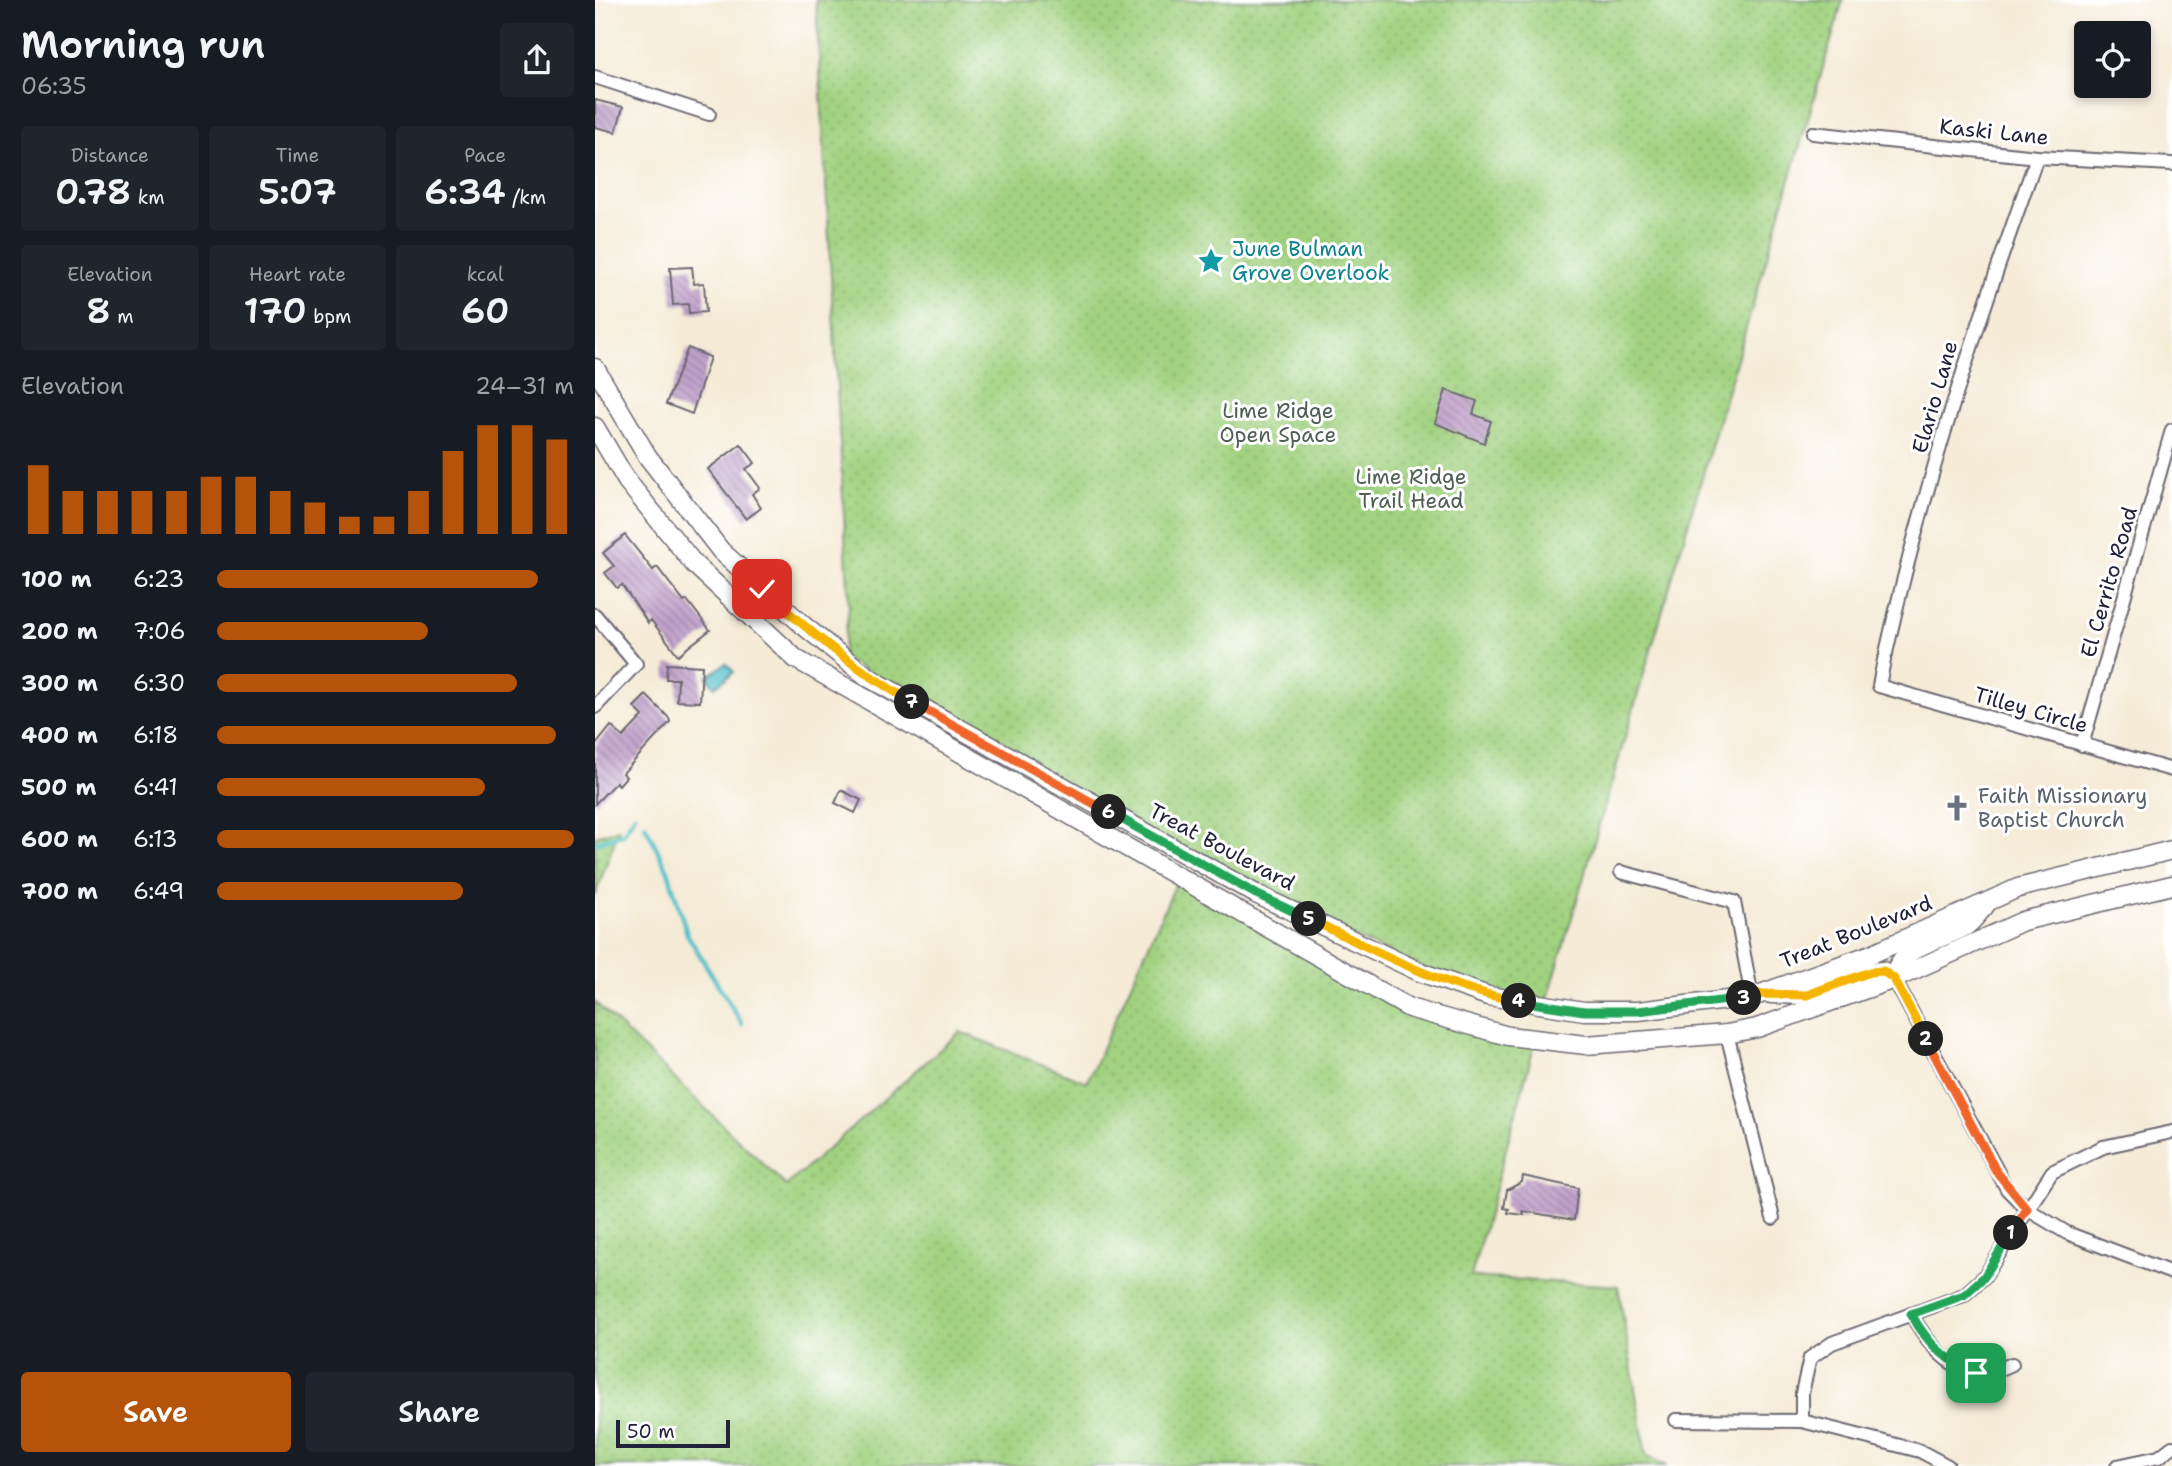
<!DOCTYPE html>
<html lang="en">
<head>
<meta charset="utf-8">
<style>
	:root { --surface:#171b24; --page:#20242c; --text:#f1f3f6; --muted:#9ea1a6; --accent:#b45309 }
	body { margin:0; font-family:"Shantell Sans",sans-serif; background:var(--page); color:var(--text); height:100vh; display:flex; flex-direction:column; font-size:26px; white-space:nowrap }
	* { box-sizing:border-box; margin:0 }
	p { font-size:23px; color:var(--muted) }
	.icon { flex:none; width:38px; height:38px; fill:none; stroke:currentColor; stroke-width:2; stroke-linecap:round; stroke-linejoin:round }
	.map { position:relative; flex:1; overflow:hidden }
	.side { display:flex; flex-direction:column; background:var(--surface); width:595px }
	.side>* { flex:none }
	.controls { position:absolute; left:1479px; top:21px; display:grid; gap:14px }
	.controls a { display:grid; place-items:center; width:77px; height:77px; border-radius:7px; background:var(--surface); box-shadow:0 4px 10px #0003; font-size:35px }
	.scale { position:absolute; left:21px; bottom:18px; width:114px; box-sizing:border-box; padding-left:7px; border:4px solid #22223b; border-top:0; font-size:19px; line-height:24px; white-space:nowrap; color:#22223b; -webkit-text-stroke:5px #fff; paint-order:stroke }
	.pin { position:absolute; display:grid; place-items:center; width:60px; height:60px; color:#fff; margin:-30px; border-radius:14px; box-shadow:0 4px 10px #0006 }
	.km { position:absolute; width:35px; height:35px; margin:-18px; border-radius:50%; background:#222; color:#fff; font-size:19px; line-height:35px; text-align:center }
	.round { display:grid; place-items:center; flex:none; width:74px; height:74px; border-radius:7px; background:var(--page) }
	.overview { display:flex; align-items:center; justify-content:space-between; height:119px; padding:0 21px }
	h1 { font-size:38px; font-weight:600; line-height:52px }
	.figures { display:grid; grid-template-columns:repeat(3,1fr); gap:10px; height:119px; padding:7px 21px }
	.figures div { display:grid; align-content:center; border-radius:7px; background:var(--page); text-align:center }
	.figures b { font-size:35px; font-weight:600 }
	.figures small { font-size:19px; font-weight:400 }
	.figures p { font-size:19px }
	.chart { height:196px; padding:14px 21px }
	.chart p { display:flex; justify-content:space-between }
	.chart svg { width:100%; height:126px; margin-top:7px; stroke:var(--accent); stroke-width:6 }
	.action { display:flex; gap:14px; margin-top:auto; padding:14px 21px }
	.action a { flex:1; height:80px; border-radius:7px; background:var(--accent); color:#fff; font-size:28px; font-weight:600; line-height:80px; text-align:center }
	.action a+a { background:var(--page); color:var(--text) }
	ul { padding:0 21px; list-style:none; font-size:23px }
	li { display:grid; grid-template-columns:112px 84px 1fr; align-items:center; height:52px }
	li i { height:18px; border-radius:9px; background:var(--accent) }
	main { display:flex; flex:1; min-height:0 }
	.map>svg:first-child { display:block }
	.grass { fill:url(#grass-dots); stroke:#627a5e; stroke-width:2 }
	.water { fill:#54c1cb; stroke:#3b7283; stroke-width:2 }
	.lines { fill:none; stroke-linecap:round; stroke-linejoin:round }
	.stream { stroke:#54c1cb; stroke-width:4.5 }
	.building { fill:url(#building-back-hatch) }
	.minor-casing { stroke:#6c6872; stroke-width:16 }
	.secondary-casing { stroke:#6c6872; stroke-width:21 }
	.minor { stroke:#fff; stroke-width:12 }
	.secondary { stroke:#fff; stroke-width:18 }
	.split-1-casing { stroke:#fff; stroke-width:14 }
	.split-2-casing { stroke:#fff; stroke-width:14 }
	.split-3-casing { stroke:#fff; stroke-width:14 }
	.split-4-casing { stroke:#fff; stroke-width:14 }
	.split-5-casing { stroke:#fff; stroke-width:14 }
	.split-6-casing { stroke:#fff; stroke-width:14 }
	.split-7-casing { stroke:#fff; stroke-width:14 }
	.split-8-casing { stroke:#fff; stroke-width:14 }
	.split-1 { stroke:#22a559; stroke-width:9 }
	.split-2 { stroke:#f0652b; stroke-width:9 }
	.split-3 { stroke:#f5b400; stroke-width:9 }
	.split-4 { stroke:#22a559; stroke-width:9 }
	.split-5 { stroke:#f5b400; stroke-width:9 }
	.split-6 { stroke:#22a559; stroke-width:9 }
	.split-7 { stroke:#f0652b; stroke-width:9 }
	.split-8 { stroke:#f5b400; stroke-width:9 }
	.labels { text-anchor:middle; stroke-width:6; stroke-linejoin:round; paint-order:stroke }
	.street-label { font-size:21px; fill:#22223b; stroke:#fff }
	.culture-label { font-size:21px; fill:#0d838f; stroke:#fff; text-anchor:start }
	.park-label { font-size:21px; fill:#4e6053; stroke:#fff }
	.worship-label { font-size:21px; fill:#5b616d; stroke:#fff; text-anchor:start }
</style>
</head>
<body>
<main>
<section class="side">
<div class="overview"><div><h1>Morning run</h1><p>06:35</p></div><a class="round"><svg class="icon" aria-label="share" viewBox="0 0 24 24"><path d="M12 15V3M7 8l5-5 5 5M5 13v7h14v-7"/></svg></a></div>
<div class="figures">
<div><p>Distance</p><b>0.78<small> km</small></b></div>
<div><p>Time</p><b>5:07</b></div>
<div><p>Pace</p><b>6:34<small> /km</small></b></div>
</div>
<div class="figures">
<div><p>Elevation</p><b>8<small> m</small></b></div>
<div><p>Heart rate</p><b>170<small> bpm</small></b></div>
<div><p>kcal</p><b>60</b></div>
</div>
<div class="chart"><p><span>Elevation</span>24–31 m</p>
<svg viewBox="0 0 160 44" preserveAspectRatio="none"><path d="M5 44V20M15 44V29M25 44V29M35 44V29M45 44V29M55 44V24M65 44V24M75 44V29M85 44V33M95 44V38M105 44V38M115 44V29M125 44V15M135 44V6M145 44V6M155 44V11"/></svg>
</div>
<ul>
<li><b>100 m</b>6:23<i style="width:90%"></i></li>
<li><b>200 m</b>7:06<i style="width:59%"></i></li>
<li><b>300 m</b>6:30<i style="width:84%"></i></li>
<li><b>400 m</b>6:18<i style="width:95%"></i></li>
<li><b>500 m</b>6:41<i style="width:75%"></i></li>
<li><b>600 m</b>6:13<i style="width:100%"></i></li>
<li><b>700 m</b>6:49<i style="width:69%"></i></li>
</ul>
<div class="action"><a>Save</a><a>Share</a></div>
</section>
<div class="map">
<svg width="1577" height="1466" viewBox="0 0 1577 1466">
	<defs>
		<pattern id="grass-dots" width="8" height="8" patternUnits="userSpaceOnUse" patternTransform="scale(1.75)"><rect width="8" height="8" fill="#a1d280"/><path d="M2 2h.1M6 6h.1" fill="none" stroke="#8ab470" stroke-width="1.8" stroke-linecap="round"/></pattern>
		<pattern id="building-back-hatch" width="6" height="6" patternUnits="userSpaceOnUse" patternTransform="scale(1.75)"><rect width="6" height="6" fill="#c0a1ca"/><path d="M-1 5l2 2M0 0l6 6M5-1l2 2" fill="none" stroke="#9c83a5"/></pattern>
	</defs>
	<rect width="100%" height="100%" fill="#fff"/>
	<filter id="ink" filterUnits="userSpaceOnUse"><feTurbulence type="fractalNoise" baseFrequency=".0143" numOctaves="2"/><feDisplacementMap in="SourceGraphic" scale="14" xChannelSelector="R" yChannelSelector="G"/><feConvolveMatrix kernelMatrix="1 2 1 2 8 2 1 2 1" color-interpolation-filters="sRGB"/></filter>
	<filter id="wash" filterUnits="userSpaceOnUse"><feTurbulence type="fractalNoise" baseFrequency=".00686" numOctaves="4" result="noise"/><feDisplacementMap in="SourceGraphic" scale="28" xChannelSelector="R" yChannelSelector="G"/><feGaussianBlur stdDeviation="1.57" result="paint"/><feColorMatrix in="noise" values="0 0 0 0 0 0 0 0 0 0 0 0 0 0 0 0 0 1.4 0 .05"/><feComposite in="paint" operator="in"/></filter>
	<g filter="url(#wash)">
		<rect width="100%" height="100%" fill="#f5ebd7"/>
		<!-- grass -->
		<g class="grass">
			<path d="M221 0H1248L951 1005 893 996 661 894 247 657 254 608Z"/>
			<path d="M24 829 0 896V836Z"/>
			<path d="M584 877 814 1008 941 1039 876 1277 1023 1286 1051 1455 1072 1466H0V1002L191 1186 365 1032 492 1082Z"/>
		</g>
		<!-- water -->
		<path class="water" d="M131 663 139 672 120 687 112 677Z"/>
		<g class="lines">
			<!-- stream -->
			<g class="stream">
				<path d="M50 825 73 871 92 934 147 1024"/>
				<path d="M0 843 28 834 40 815"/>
			</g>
		</g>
		<g id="blocks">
			<!-- building -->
			<g class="building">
				<path d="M0 100 28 107 21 132 0 127Z"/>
				<path d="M97 267 99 284 109 283 111 312 94 313 93 304 78 305 75 268Z"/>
				<path d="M93 348 115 357 97 414 71 404Z"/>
				<path d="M851 390 882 401 878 414 896 421 889 443 840 423Z"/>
				<path d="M146 444 160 463 151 469 165 488 157 494 166 508 151 519 113 469Z"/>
				<path d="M30 535 58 570 62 567 89 602 92 600 115 630 83 655 56 620 53 623 27 585 22 588 10 573 19 566 8 553Z"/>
				<path d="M72 664 107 666 105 702 82 701 83 679H71Z"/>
				<path d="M51 695 74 718 75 722 28 773 31 777 24 785 21 782 0 804V746L16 726 28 737 48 716 39 707Z"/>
				<path d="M246 790 266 800 260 813 240 803Z"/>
				<path d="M928 1176 983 1188 979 1220 928 1211 929 1215 913 1213 914 1209 909 1208 912 1190 927 1182Z"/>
			</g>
		</g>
	</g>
	<g filter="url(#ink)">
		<use href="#blocks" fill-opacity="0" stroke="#6c6872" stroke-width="2"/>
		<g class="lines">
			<!-- minor casing -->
			<g class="minor-casing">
				<g id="minor">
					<path d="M0 77 114 114"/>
					<path d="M1218 133 1442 157 1577 164"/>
					<path d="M0 615 41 664 0 707"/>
					<path d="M1291 653C1329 483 1383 320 1442 157"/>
					<path d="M1289 660 1284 686 1577 770"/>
					<path d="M1487 745 1577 430"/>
					<path d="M1026 872 1139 902 1157 997"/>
					<path d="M1299 979 1412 1189 1432 1209 1472 1233 1577 1273"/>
					<path d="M1132 1034 1178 1218"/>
					<path d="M1316 1314C1339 1354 1368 1388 1417 1364"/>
					<path d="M1081 1420 1207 1421 1325 1451 1353 1466"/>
					<path d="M1207 1421V1393L1215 1358 1237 1343 1369 1295 1389 1277 1457 1172 1508 1147 1577 1132"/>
					<path d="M1522 1466 1564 1457 1577 1447"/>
				</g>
			</g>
			<!-- secondary casing -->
			<g class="secondary-casing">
				<g id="secondary">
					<path d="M0 368 53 457 126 551 209 626 274 678 661 894 825 972 893 996 989 1011H1043L1157 997 1274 955 1423 888 1577 850"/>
					<path d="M0 427 32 481 99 564 201 659 814 1008 913 1036 991 1045 1132 1034 1162 1028 1299 979 1428 921 1577 885"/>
					<path d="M1299 979C1303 944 1346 941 1371 926 1378 921 1384 912 1390 906"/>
					<path d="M1176 994 1212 995 1275 972 1288 971 1299 979"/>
				</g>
			</g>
			<!-- minor -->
			<use href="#minor" class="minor"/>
			<!-- secondary -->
			<use href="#secondary" class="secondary"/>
		</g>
	</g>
	<g class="lines" filter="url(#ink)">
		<!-- split-1 casing -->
		<g class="split-1-casing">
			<path id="split-1" d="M1381 1373C1347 1357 1335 1347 1316 1314L1369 1295 1389 1277 1416 1233"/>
		</g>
		<!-- split-2 casing -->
		<g class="split-2-casing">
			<path id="split-2" d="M1331 1039 1401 1171 1432 1209 1416 1233"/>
		</g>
		<!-- split-3 casing -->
		<g class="split-3-casing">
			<path id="split-3" d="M1149 998 1166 994 1212 995 1275 972 1288 971 1299 979 1331 1039"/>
		</g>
		<!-- split-4 casing -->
		<g class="split-4-casing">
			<path id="split-4" d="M924 1001 989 1011H1043L1149 998"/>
		</g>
		<!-- split-5 casing -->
		<g class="split-5-casing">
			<path id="split-5" d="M714 919C782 951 849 989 924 1001"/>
		</g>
		<!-- split-6 casing -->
		<g class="split-6-casing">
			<path id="split-6" d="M514 812 661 894 714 919"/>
		</g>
		<!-- split-7 casing -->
		<g class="split-7-casing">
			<path id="split-7" d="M317 702 514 812"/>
		</g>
		<!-- split-8 casing -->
		<g class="split-8-casing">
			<path id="split-8" d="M167 589C214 631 261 670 317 702"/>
		</g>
		<!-- split-1 -->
		<use href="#split-1" class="split-1"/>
		<!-- split-2 -->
		<use href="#split-2" class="split-2"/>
		<!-- split-3 -->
		<use href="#split-3" class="split-3"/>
		<!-- split-4 -->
		<use href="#split-4" class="split-4"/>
		<!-- split-5 -->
		<use href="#split-5" class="split-5"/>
		<!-- split-6 -->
		<use href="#split-6" class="split-6"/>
		<!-- split-7 -->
		<use href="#split-7" class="split-7"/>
		<!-- split-8 -->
		<use href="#split-8" class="split-8"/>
	</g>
	<!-- icons -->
	<defs>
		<g id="sight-bare" transform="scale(2.1)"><path d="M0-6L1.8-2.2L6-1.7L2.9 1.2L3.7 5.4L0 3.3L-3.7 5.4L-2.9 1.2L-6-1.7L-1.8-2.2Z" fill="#0f9aa8" stroke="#fff" stroke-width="2.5" paint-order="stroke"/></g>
		<g id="church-bare" transform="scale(2.1)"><path d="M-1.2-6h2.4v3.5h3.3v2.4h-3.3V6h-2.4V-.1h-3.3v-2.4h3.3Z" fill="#6b7280" stroke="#fff" stroke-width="2.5" paint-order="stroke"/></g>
	</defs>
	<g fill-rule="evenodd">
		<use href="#sight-bare" x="616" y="261"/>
		<use href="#church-bare" x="1362" y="808"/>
	</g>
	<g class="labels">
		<!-- street labels -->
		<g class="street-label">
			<text transform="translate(1399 132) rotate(6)" y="7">Kaski Lane</text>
			<text transform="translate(1340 397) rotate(-74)" y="7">Elario Lane</text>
			<text transform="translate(1514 582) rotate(-74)" y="7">El Cerrito Road</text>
			<text transform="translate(1436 710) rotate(16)" y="7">Tilley Circle</text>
			<text transform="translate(627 847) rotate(28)" y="7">Treat Boulevard</text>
			<text transform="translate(1261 932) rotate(-22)" y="7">Treat Boulevard</text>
		</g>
		<!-- culture labels -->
		<g class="culture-label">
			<text x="637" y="256">June Bulman<tspan x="637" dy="24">Grove Overlook</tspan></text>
		</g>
		<!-- park labels -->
		<g class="park-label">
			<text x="683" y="418">Lime Ridge<tspan x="683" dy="24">Open Space</tspan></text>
			<text x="816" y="484">Lime Ridge<tspan x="816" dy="24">Trail Head</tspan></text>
		</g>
		<!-- worship labels -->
		<g class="worship-label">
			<text x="1383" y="803">Faith Missionary<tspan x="1383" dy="24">Baptist Church</tspan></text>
		</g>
	</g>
</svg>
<div class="controls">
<a><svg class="icon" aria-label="locate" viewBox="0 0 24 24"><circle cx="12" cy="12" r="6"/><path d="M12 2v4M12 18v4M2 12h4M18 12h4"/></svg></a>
</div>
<div class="scale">50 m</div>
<div class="pin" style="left:1381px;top:1373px;background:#1e9e55"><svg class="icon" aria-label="arrive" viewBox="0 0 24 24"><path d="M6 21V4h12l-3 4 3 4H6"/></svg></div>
<div class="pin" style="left:167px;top:589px;background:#d93025"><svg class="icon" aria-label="check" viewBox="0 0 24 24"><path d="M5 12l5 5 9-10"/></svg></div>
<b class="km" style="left:1416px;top:1233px">1</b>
<b class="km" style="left:1331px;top:1039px">2</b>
<b class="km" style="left:1149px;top:998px">3</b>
<b class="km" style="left:924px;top:1001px">4</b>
<b class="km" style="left:714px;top:919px">5</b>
<b class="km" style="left:514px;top:812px">6</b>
<b class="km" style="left:317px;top:702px">7</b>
</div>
</main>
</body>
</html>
